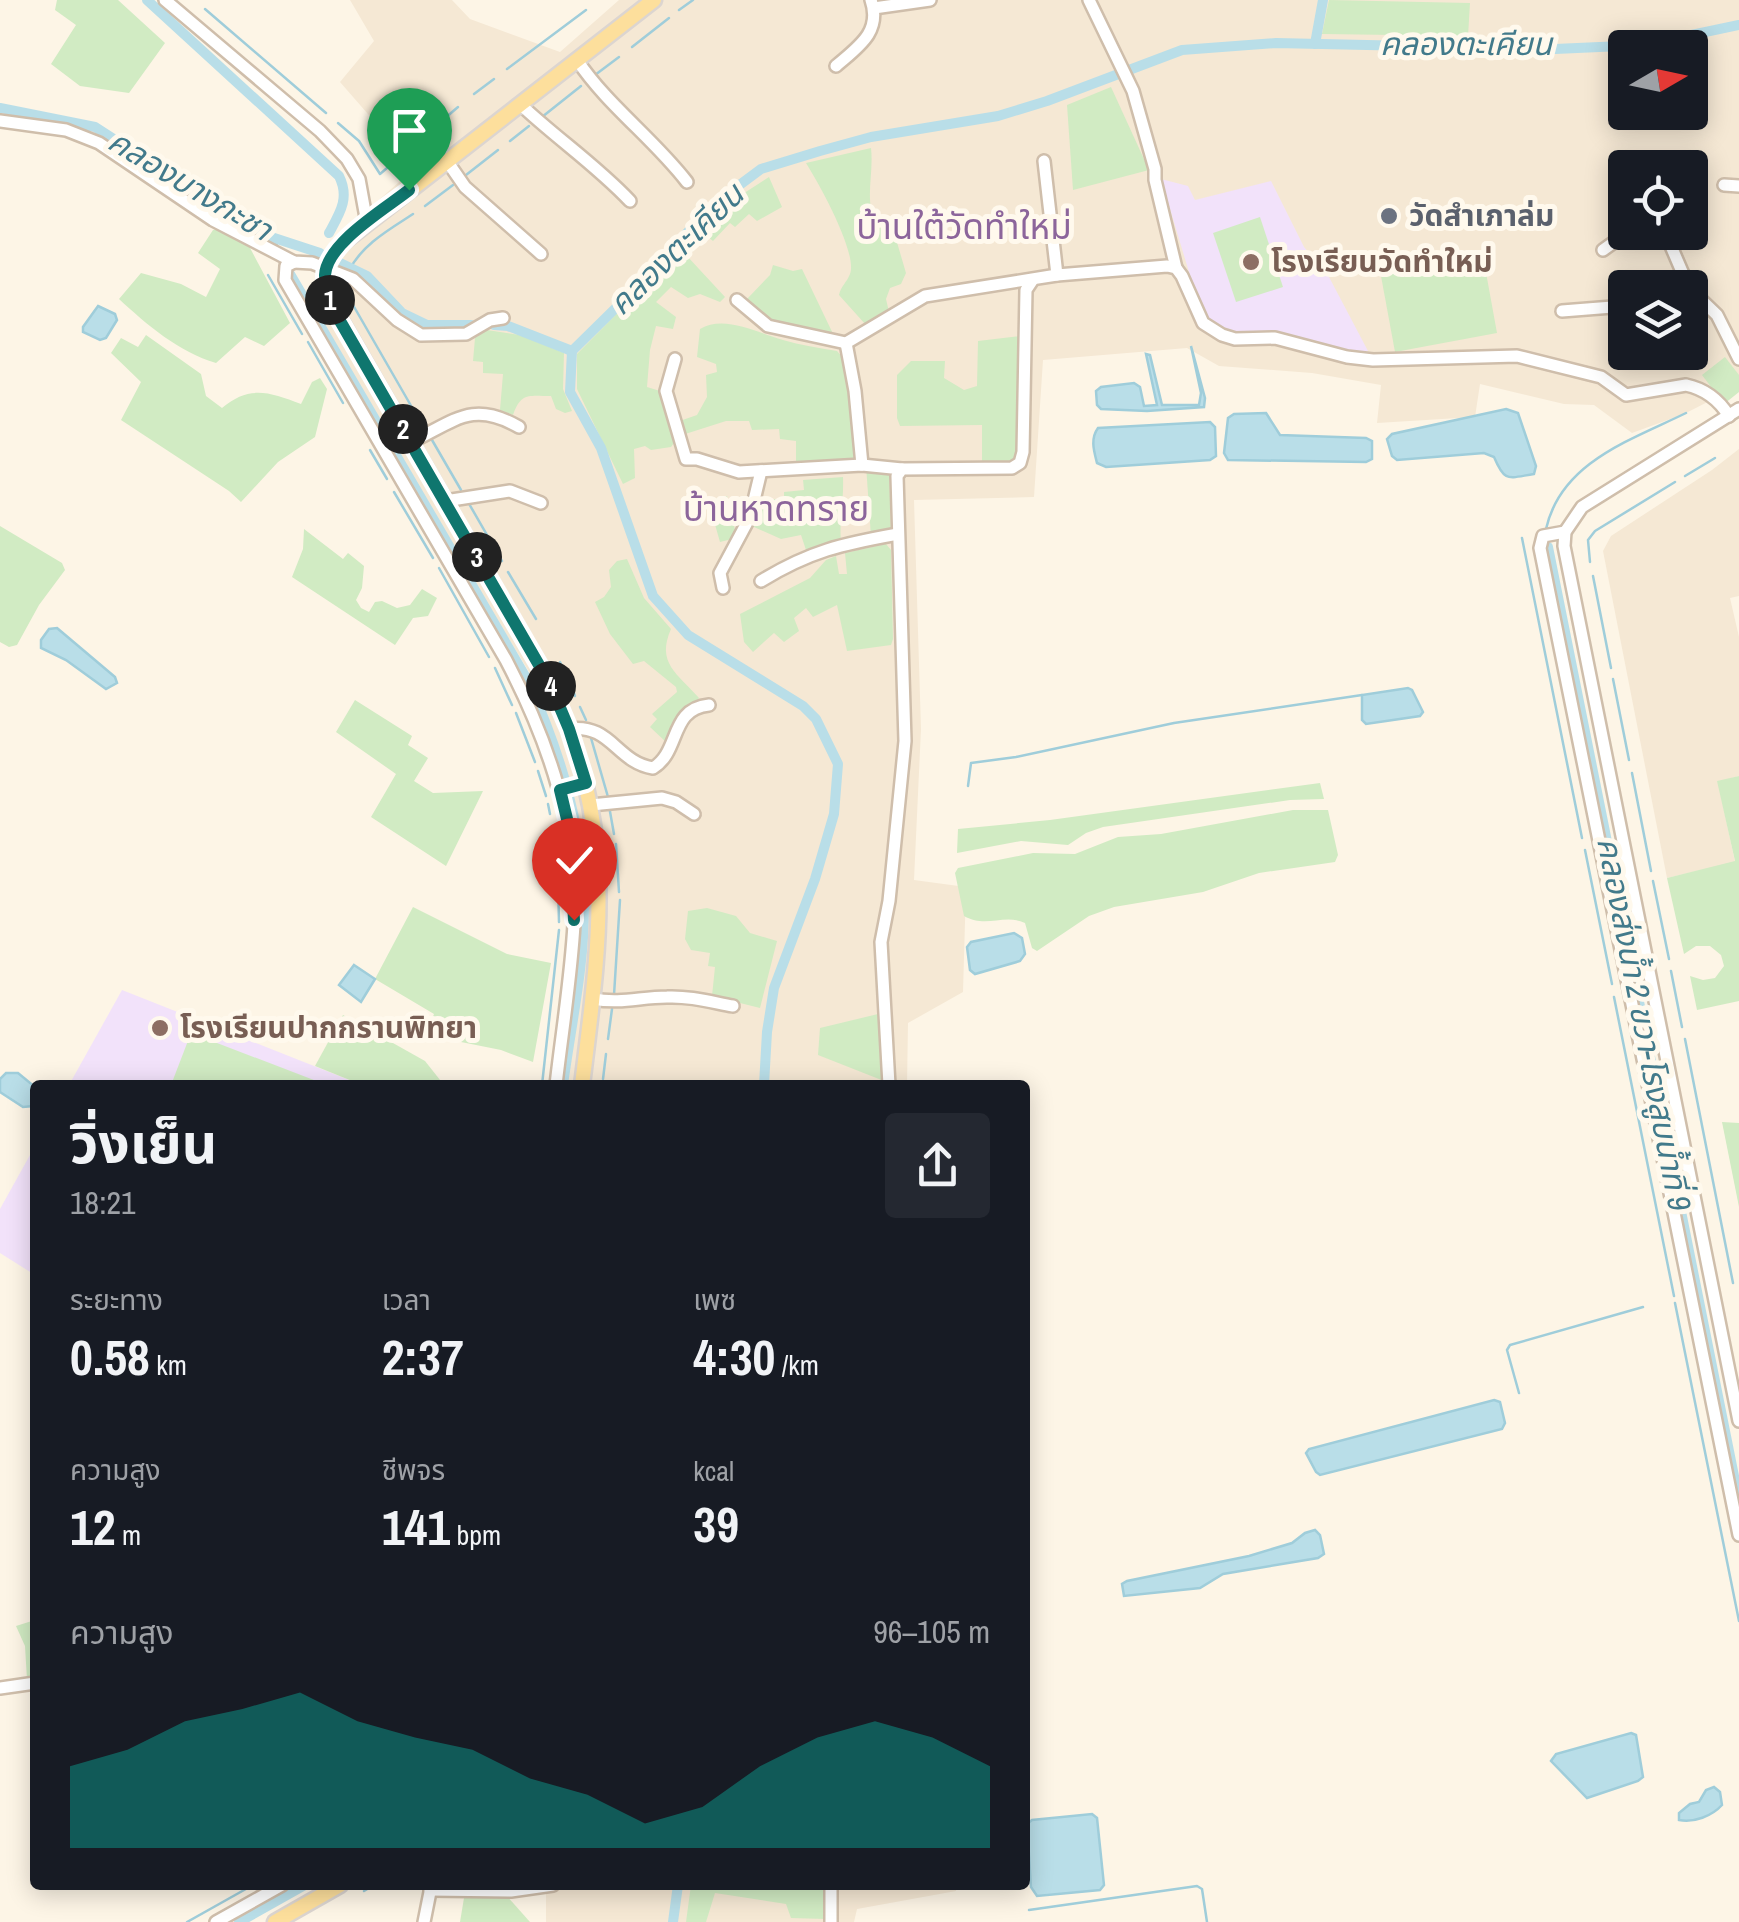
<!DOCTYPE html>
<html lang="th">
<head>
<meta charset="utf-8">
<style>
	:root { --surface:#171b24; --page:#242831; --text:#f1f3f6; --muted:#9ea1a6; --accent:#0f766e }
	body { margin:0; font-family:"Archivo Narrow","Noto Sans Thai",sans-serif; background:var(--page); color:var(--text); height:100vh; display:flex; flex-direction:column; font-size:38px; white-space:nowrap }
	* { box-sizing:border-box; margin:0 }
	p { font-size:32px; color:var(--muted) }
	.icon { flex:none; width:55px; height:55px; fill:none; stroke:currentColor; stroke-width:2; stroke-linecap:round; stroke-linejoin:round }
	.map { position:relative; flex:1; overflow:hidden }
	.drawer { position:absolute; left:30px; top:1080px; width:1000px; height:810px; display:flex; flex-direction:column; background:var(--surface); border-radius:10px; box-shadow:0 5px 25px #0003 }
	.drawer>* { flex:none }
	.needle { width:65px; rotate:81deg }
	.controls { position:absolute; left:1608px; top:30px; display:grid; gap:20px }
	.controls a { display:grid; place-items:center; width:100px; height:100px; border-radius:10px; background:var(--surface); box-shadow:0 5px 25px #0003; font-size:50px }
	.pin { position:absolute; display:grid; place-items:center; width:85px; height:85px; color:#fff; margin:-102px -42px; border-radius:50% 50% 50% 0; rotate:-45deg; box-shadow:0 0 10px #0007 }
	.pin .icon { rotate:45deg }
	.km { position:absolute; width:50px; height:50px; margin:-25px; border-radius:50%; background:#222; color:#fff; font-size:28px; line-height:50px; text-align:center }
	.round { display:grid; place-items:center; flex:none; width:105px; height:105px; border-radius:10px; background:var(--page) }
	.overview { display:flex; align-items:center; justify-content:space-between; height:170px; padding:0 40px }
	h1 { font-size:55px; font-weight:700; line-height:75px }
	.figures { display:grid; grid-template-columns:repeat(3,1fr); gap:15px; height:170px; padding:10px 40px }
	.figures div { display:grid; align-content:center }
	.figures b { font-size:50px; font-weight:700 }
	.figures small { font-size:28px; font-weight:400 }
	.figures p { font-size:28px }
	.chart { height:280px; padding:20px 40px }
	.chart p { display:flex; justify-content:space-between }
	.chart svg { width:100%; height:180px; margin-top:10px; fill:var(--accent); opacity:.7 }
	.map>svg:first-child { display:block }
	.residential { fill:#f5e8d4; fill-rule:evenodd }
	.education { fill:#f2e2fa }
	.green { fill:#d1ebc3 }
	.water { fill:#b9dee8; stroke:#9fcdda; stroke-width:2.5 }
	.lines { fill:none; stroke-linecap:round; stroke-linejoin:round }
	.stream { stroke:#9fcdda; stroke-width:2.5 }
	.canal { stroke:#b9dee8; stroke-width:10 }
	.minor-casing { stroke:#cfbeab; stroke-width:16 }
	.major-casing { stroke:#dcd5d0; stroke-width:19 }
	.minor { stroke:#fff; stroke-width:11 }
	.major { stroke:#fddf9c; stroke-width:14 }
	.route-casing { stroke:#fff; stroke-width:20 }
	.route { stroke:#0f766e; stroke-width:12 }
	.worship-dot { fill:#6b7280; stroke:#fff9ed; stroke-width:4 }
	.education-dot { fill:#8d6e63; stroke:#fff9ed; stroke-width:4 }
	.labels { text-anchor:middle; stroke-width:10; stroke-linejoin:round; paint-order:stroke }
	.worship-label { font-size:30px; font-weight:bold; fill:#5b616d; stroke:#fff9ed; text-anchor:start }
	.education-label { font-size:30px; font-weight:bold; fill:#785e54; stroke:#fff9ed; text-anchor:start }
	.water-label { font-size:32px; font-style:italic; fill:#427a8b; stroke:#fff9ed }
	.quarter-label { font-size:35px; fill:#8c659b; stroke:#fff9ed }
</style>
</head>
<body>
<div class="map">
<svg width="1739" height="1922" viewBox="0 0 1739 1922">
	<rect width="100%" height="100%" fill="#fdf5e6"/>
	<!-- residential -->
	<g class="residential">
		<path d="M350 0H452L470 19 560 52 619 0H1739V386L1684 414 1632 433 1594 405 1564 404 1480 384 1475 417 1377 423 1381 385 1312 373 1219 366 1187 348 1043 360 1034 497 914 500 921 729 914 880 966 887 963 992 908 1023 907 1085H562L585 956 581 845 531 675 306 309 331 242 415 168 340 82 374 41ZM1625 48H1690V112H1625ZM1625 168H1690V232H1625ZM1625 288H1690V352H1625Z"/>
		<path d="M1739 449V596L1730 598 1739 637V776L1718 782 1735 862 1667 878 1603 551 1611 536 1712 470Z"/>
		<path d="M546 1885H956V1891L857 1909 854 1922H546Z"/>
	</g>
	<!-- education -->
	<g class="education">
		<path d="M1161 179 1188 186 1195 200 1271 181 1304 247 1329 277 1368 351 1356 356 1242 338 1214 328 1201 312Z"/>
		<path d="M122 990 362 1085H69Z"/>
		<path d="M35 1146V1275L0 1253V1209Z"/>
	</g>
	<!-- green -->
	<g class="green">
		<path d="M57 0H118L165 43 129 93 80 86 51 64 76 25 55 10Z"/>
		<path d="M1329 0 1470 3 1468 36 1322 34Z"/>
		<path d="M1111 87 1149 170 1073 190 1067 105Z"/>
		<path d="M871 148C875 183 856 219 896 239L906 273 901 284 890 288 886 299 889 312 866 325 839 295C841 286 847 282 850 274 858 253 818 182 806 163Z"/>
		<path d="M769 177 782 207 757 221 749 214 735 227 730 223 713 241 708 237 687 256 725 297 720 302 700 294 688 298 671 287 656 302 676 317 673 329 656 326 650 350 647 387 660 391 671 424 697 415 707 397 706 375 717 372 716 364 697 357 700 329C724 314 758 333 783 340 800 345 819 348 837 351L843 358 854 413 856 459 845 460V468L796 469V441L780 439 779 429 752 430 749 421H726L679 436 671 447 651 450 645 446 634 449 635 478 623 484 577 389V354L721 208Z"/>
		<path d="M1260 217 1283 287 1236 302 1213 233Z"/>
		<path d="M219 229 249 246 290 323 264 346 245 337 216 363C179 352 147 325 119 299L141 273 181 284 206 297 220 269 198 253 213 230Z"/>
		<path d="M1483 256 1497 333 1395 352 1381 276Z"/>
		<path d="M773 265 793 271 802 269 835 338 767 322 747 305V299L770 275Z"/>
		<path d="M487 330 520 335 564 353 563 389 572 411 565 413 556 409 551 396C529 396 521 392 513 415L500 410 503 374 483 373V362L473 361 475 338Z"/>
		<path d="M146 335 201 374 206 396 222 408C249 385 269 392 301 404L312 382 320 378 327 389 315 437 278 462 241 502 229 491 121 420 141 382 111 353 121 338 138 347Z"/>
		<path d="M1020 336 1016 460 1008 467 982 466V425L900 426 897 418V375L911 361H945L944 378 964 390 977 386 978 341Z"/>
		<path d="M1725 357 1739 375V392L1724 404 1702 375Z"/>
		<path d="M866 465H889L891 533 871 537Z"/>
		<path d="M843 477C844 502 839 520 841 544L807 553 801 535 781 539 754 527 761 501 784 498V492L804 490 803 480Z"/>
		<path d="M727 496 736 534 732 539 720 542 708 500Z"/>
		<path d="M0 526 62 563 65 570 39 605 17 645 9 647 0 642Z"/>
		<path d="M304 529 343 559 348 553 364 566 362 588 356 600 361 608 369 612 375 602 382 601 397 608 410 605 422 589 437 598 428 616 413 618 395 645 292 577 303 549Z"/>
		<path d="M886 544 891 550 893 639 891 645 847 651 837 605 813 617 806 608 794 618 799 631 784 642 774 633 753 652 744 642 740 614 810 578 826 560 836 556 839 574H847L845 553Z"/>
		<path d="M627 559 644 598 671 629C656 663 677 673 699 698L666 742 650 727 657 719 652 714 677 692 676 687 644 661 633 664 610 634 595 602 604 597 611 587 609 570 617 561Z"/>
		<path d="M355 700 412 736 408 745 428 758 414 781 433 793 483 791 446 866 371 817 396 774 336 732Z"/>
		<path d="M1739 776V1001L1697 1010 1690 976 1703 980 1715 978 1724 966 1721 955 1710 946H1696L1684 954 1667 878 1735 861 1717 781Z"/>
		<path d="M1320 783 1324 799 1290 800 1103 827 1086 833 1068 845 1021 841 957 853 958 829 1050 820Z"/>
		<path d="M1293 810H1328L1338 855 1335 862 1259 873 1203 892 1114 907 1089 916 1037 951 1032 948 1025 923C1003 913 987 929 964 916L955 873 958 868 1033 853 1075 854 1118 837 1161 834Z"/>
		<path d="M413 907 507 954 551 963 533 1062 501 1050 426 1035 434 1014 375 979Z"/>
		<path d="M707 908 736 916 750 933 777 941 760 1008 712 996 715 967 708 966 710 953 691 950 685 939 688 911Z"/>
		<path d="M878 1014 884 1081 818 1055 820 1028Z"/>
		<path d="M343 1015 425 1061 444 1085H362L315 1066Z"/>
		<path d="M191 1033 319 1082 318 1085H171Z"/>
		<path d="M1722 1122 1739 1123V1207Z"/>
		<path d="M35 1620V1680H27L25 1646 16 1626Z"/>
		<path d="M691 1885H825L826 1919 791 1918 786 1904 715 1893 706 1922H686Z"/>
		<path d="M507 1896 530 1922H460L464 1898Z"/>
	</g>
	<!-- water -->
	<g class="water">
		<path d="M98 306 115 314 117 320 106 338 100 340 83 332V327Z"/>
		<path d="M1191 346 1205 398 1204 407 1147 411 1101 409 1097 405 1096 391 1101 387 1134 383 1140 387 1144 406 1157 405 1146 354 1150 355 1162 405H1199L1201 393Z"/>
		<path d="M1506 409 1518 413 1536 466 1534 474C1508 478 1505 483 1494 457L1484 453 1397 460 1392 456 1387 439 1392 434Z"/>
		<path d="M1266 413 1280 435 1366 438 1372 441V459L1366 462 1228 460 1224 453 1228 418 1234 414Z"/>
		<path d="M1210 422 1215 427 1216 456 1210 460 1106 467 1097 463C1094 451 1090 439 1098 428Z"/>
		<path d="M57 628 115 677 117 683 106 689 66 660 41 648V640L49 629Z"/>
		<path d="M1408 688 1412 690 1423 712 1420 716 1366 724 1362 720V695Z"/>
		<path d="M1014 933 1022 938 1025 954 1020 961 975 974 970 970 967 947 971 942Z"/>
		<path d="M354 965 375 979 361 1002 339 985Z"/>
		<path d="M6 1073H18L35 1087 33 1106 23 1107 0 1092V1079Z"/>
		<path d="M1494 1400 1500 1402 1505 1423 1502 1429 1320 1475 1316 1472 1306 1453 1309 1449Z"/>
		<path d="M1315 1530 1320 1535 1324 1554 1318 1558 1223 1574 1200 1588 1124 1596 1122 1584 1127 1581 1249 1556 1292 1543 1305 1533Z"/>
		<path d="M1631 1733 1636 1735 1643 1777 1638 1781 1587 1798 1551 1761 1556 1754Z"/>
		<path d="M1714 1787 1720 1792 1722 1805C1712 1816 1694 1823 1679 1820V1813L1690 1804 1699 1802 1706 1790Z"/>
		<path d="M1092 1814 1097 1818 1104 1885 1100 1890 1037 1896 1031 1887 1027 1824 1032 1820Z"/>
	</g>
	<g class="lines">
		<!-- stream -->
		<g class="stream">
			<path d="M205 9 326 113"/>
			<path d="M679 10 693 0"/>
			<path d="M632 47 669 18"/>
			<path d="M507 69 586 10"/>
			<path d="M595 75 619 57"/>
			<path d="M474 94 494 79"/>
			<path d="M542 117 581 86"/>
			<path d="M338 123 359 141 380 174 458 107"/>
			<path d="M510 141 529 126"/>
			<path d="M466 175 498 150"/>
			<path d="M425 206 453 185"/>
			<path d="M276 239 277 249"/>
			<path d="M349 271C361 245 390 229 413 214"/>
			<path d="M268 275 302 334"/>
			<path d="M346 284 353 305 425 430"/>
			<path d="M308 342 343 403"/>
			<path d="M432 440 461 490"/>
			<path d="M370 450 387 479"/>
			<path d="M1685 476 1715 458"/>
			<path d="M394 492 433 558"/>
			<path d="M468 502 502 561"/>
			<path d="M1546 529C1561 462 1631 440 1686 413"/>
			<path d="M1522 538 1582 838"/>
			<path d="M1590 562 1588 540 1595 531 1675 482"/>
			<path d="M439 568 489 657"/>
			<path d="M508 572 536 619"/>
			<path d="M1593 576 1611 668"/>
			<path d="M560 662 566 674"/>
			<path d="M495 668 512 705"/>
			<path d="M1613 679 1629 760"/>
			<path d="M571 684 575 696"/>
			<path d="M580 707 586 720"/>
			<path d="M516 713 535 762"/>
			<path d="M591 738 608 797"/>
			<path d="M538 771 546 796"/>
			<path d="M1632 773 1651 871"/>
			<path d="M968 786 971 763 1016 757 1174 723 1362 695"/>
			<path d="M548 804 550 814"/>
			<path d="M609 806 614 834"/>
			<path d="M552 828 557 871"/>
			<path d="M616 844 619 892"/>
			<path d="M1585 850 1612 984"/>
			<path d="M1653 881 1669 959"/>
			<path d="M558 883 559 922"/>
			<path d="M1671 971 1682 1027"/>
			<path d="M614 995 620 900"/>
			<path d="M1614 997 1674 1296"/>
			<path d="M608 1039 612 1009"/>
			<path d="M1685 1039 1733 1283"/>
			<path d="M603 1079 606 1054"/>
			<path d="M542 1085 559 930"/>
			<path d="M1675 1303 1739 1621"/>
			<path d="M1519 1393 1507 1350 1510 1345 1643 1307"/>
			<path d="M364 1891 374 1885"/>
			<path d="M1029 1910 1197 1886 1202 1889 1207 1922"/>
			<path d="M187 1922 253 1885"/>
		</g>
		<!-- canal -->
		<g class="canal">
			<path d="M147 0 339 176C350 198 340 213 329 233"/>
			<path d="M1315 44 1323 0"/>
			<path d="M0 108 95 127 259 233 320 253"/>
			<path d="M338 262 367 276 402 313 427 325H471"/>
			<path d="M290 274 528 681C560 752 582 824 584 902 585 963 571 1025 563 1085"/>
			<path d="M494 325 508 326 572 351"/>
			<path d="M1548 547 1739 1501"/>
			<path d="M764 1085 767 1032 774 988 815 879 834 814 838 764 816 719 803 706 688 635 653 596 601 448 570 392 572 351 629 295 714 204 761 169 820 151 871 137 998 116 1047 101 1182 50 1276 43 1555 49 1644 45 1739 25"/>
			<path d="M239 1922 305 1885"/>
			<path d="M673 1922 678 1885"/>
		</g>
		<!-- minor casing -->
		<g class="minor-casing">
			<g id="minor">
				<path d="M165 0 320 131 347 159 359 179 367 223"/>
				<path d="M1089 0 1133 91 1155 169V180L1176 268"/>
				<path d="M874 8 930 0"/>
				<path d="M577 60C608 106 653 138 687 182"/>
				<path d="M836 66C858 47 882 32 871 0"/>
				<path d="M520 104C556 138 596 165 630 201"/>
				<path d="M0 121 66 130 99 143 213 220 294 262 312 263 353 279 397 320 421 335 466 334 490 320 503 318"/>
				<path d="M447 161 465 187 541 254"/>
				<path d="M1044 161 1057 275"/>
				<path d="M1656 165V168"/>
				<path d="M1724 185 1739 186"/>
				<path d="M1665 232 1689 288"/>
				<path d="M1603 250 1628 232"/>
				<path d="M294 262 286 266 285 280 506 660C549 742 579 830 574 924 571 978 562 1032 556 1085"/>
				<path d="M1690 289 1717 315 1739 359"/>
				<path d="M737 300 768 326 846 343 925 296 1057 275 1167 266 1176 268 1182 276 1203 323 1222 335 1235 339 1275 338 1347 357 1373 360 1517 356 1601 377 1626 395 1686 385C1705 389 1719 400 1729 416"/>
				<path d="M1562 311 1625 306"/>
				<path d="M846 343 855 391 862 465"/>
				<path d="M675 359 666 391 686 459H697L739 472 862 465 902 469"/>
				<path d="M1739 409 1582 507 1565 532 1564 546 1739 1421"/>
				<path d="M411 442C455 421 472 400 519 427"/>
				<path d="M445 501 510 491 541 503"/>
				<path d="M1565 532 1543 536 1540 548 1739 1535"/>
				<path d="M761 581C810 551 842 544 898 534"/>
				<path d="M723 588 720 573 750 517 761 471"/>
				<path d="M569 729C611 723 616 762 653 768 681 751 669 709 709 705"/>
				<path d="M591 805 662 798 676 802 694 814"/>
				<path d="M593 999C622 1004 640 997 667 997 690 996 711 1002 733 1006"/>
				<path d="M889 1085 881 942 889 901 905 741 897 476 902 469 1012 468 1020 463 1023 452 1026 290 1032 281"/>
				<path d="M0 1688 35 1683"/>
				<path d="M831 1885V1922"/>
				<path d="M430 1890 511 1891 553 1885"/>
				<path d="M216 1922 282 1885"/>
				<path d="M424 1922 431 1887"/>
			</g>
		</g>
		<!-- major casing -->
		<g class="major-casing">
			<g id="major">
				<path d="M582 1085C601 933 617 829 550 684L337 314C324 287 321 267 341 244L654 0"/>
				<path d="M275 1922 340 1885"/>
			</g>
		</g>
		<!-- minor -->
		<use href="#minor" class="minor"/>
		<!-- major -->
		<use href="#major" class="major"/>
	</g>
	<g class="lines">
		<!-- route casing -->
		<g class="route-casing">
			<path id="route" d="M409 190C385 209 327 243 325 275 325 289 331 302 336 314L550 684 569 729 586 783 560 790 568 823 574 920"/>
		</g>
		<!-- route -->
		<use href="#route" class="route"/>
	</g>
	<!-- markers -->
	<circle class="worship-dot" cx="1389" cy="216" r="10"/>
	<g class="education-dot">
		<circle cx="1251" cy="262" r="10"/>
		<circle cx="160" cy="1028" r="10"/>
	</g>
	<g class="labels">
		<!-- worship labels -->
		<g class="worship-label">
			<text x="1409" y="226">วัดสำเภาล่ม</text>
		</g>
		<!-- education labels -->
		<g class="education-label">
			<text x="1271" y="272">โรงเรียนวัดทำใหม่</text>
			<text x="180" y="1038">โรงเรียนปากกรานพิทยา</text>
		</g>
		<!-- water labels -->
		<g class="water-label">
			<text x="1466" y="55">คลองตะเคียน</text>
			<text transform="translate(190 185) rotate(31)" y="11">คลองบางกะชา</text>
			<text transform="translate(676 249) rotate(-44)" y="11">คลองตะเคียน</text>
			<text transform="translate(1644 1024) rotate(79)" y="11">คลองส่งน้ำ 2 ขวา-โรงสูบน้ำที่ 9</text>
		</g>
		<!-- quarter labels -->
		<g class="quarter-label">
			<text x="964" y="239">บ้านใต้วัดทำใหม่</text>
			<text x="776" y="521">บ้านหาดทราย</text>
		</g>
	</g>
</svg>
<div class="controls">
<a><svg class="needle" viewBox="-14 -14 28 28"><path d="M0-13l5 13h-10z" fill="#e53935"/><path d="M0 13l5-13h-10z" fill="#9ea1a6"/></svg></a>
<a><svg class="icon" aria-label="locate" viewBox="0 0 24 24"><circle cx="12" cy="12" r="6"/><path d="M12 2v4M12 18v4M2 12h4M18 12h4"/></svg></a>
<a><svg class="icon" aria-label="layers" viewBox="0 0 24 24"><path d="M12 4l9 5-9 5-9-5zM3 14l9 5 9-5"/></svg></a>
</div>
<div class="pin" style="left:409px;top:190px;background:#1e9e55"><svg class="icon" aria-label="arrive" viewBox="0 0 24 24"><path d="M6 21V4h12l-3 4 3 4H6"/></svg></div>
<div class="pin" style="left:574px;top:920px;background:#d93025"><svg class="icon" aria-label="check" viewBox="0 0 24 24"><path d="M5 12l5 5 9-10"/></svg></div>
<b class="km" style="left:330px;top:300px">1</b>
<b class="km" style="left:403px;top:429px">2</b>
<b class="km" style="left:477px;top:557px">3</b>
<b class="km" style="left:551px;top:686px">4</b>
<section class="drawer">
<div class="overview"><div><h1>วิ่งเย็น</h1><p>18:21</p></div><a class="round"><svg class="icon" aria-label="share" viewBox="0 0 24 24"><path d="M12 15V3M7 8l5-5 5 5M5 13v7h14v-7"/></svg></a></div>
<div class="figures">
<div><p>ระยะทาง</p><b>0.58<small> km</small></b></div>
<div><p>เวลา</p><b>2:37</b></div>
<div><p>เพซ</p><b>4:30<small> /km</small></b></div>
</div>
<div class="figures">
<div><p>ความสูง</p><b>12<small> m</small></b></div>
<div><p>ชีพจร</p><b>141<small> bpm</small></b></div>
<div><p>kcal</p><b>39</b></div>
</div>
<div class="chart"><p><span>ความสูง</span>96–105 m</p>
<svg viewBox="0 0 160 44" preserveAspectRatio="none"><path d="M0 44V24L10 20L20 13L30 10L40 6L50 13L60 17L70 20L80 27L90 31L100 38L110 34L120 24L130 17L140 13L150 17L160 24V44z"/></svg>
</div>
</section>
</div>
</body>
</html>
